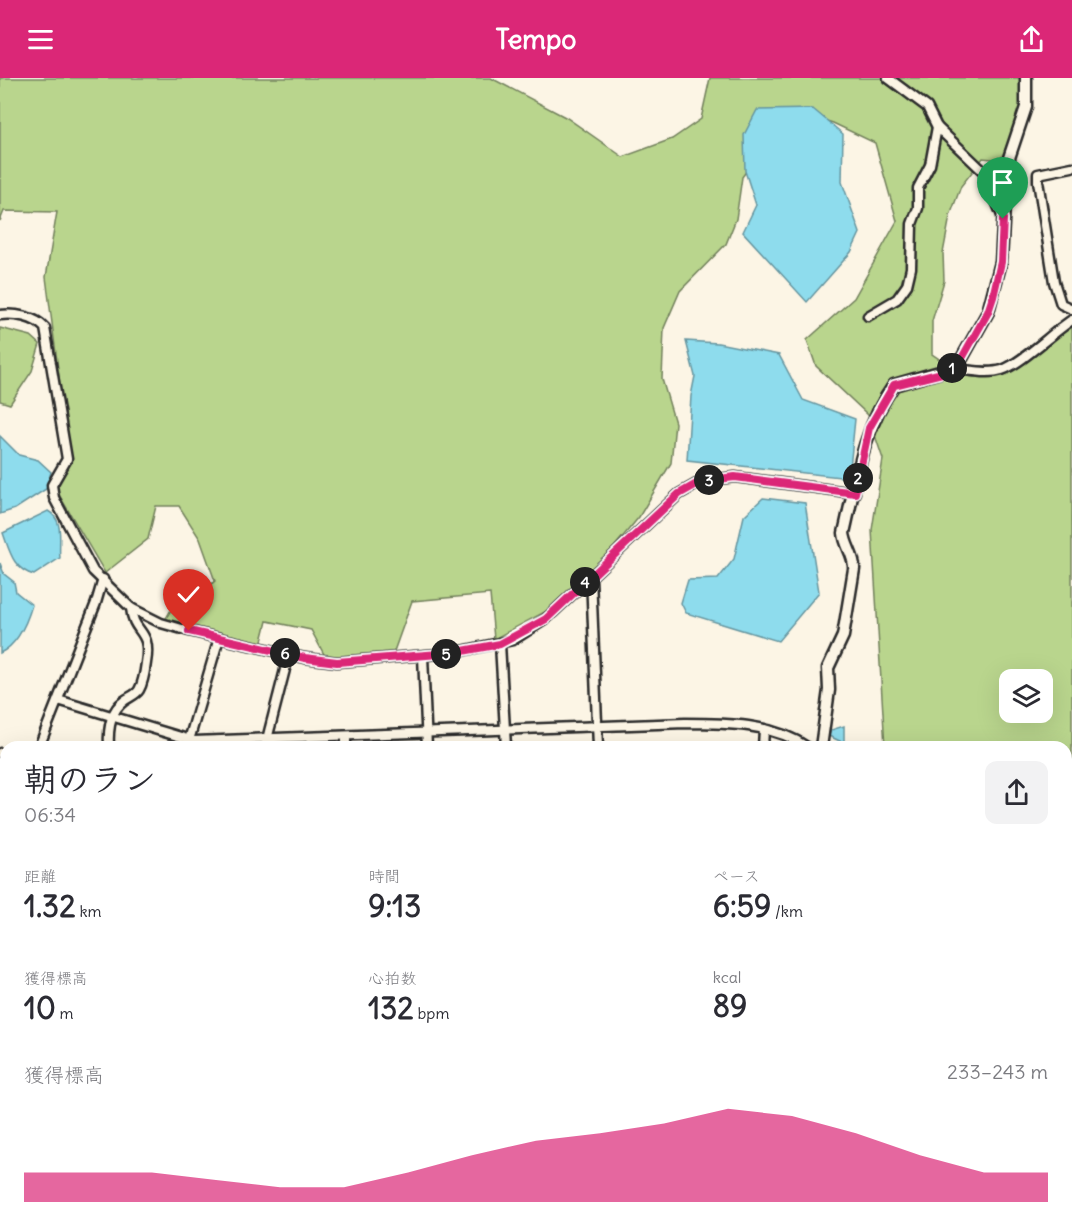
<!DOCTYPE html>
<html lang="ja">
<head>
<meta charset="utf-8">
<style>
	:root { --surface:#fff; --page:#f2f2f3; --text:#2b2b33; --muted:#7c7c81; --accent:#db2777 }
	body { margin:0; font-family:Delius,"Klee One",sans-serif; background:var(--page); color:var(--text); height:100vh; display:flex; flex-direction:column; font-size:22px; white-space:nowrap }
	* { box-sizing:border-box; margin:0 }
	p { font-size:20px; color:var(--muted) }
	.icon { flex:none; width:33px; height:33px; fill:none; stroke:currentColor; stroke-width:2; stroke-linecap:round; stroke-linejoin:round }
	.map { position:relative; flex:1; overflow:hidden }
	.panel { position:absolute; left:0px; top:663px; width:1072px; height:488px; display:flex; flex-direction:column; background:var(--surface); border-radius:18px 18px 0 0; box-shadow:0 6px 24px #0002 }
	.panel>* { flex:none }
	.tools { position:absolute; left:999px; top:591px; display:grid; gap:12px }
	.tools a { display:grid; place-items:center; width:54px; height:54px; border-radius:12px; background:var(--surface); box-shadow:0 6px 24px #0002; font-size:30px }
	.pin { position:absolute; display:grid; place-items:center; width:51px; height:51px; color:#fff; margin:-62px -26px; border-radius:50% 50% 50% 0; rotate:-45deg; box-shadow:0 0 6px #0007 }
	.pin .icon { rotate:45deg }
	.km { position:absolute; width:30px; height:30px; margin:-15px; border-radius:50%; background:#222; color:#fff; font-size:16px; line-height:30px; text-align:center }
	.round { display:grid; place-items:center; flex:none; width:63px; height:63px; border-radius:12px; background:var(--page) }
	.headline { display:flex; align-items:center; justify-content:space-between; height:102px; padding:0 24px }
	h1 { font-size:33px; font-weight:700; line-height:45px }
	.figures { display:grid; grid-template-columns:repeat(3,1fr); gap:9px; height:102px; padding:6px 24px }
	.figures div { display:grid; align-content:center }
	.figures b { font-size:30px; font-weight:700 }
	.figures small { font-size:16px; font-weight:400 }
	.figures p { font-size:16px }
	.chart { height:168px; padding:12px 24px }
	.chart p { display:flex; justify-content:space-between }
	.chart svg { width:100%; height:108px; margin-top:6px; fill:var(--accent); opacity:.7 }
	header { display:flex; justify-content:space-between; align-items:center; height:78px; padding:0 24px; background:var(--accent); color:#fff; font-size:27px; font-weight:700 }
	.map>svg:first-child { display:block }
	.green { fill:#b9d58d; stroke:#72805c; stroke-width:1.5; fill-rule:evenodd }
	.water { fill:#8edced; stroke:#66959f; stroke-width:1.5 }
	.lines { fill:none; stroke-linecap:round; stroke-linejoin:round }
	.minor-casing { stroke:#2b2b2b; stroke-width:13 }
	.major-casing { stroke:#2b2b2b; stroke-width:15 }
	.minor { stroke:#fcf5e5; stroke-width:8 }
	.major { stroke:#fcf5e5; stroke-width:10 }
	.route-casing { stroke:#fff; stroke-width:12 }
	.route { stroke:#db2777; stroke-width:8 }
</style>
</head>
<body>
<header><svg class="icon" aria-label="menu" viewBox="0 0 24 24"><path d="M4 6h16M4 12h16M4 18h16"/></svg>Tempo<svg class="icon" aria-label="share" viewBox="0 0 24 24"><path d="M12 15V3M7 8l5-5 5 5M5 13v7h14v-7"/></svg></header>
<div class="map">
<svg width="1072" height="1150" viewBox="0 0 1072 1150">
	<rect width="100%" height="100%" fill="#fcf5e5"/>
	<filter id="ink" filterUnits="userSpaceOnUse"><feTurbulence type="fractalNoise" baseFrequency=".0167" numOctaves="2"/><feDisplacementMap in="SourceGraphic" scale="12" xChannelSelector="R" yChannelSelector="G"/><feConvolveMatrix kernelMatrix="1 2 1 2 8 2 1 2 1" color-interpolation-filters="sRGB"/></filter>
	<g filter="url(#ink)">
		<!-- green -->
		<g class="green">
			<path d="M0 0H491L567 40 623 79 672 61 701 41 710 0H1021L1022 27 1001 82 983 80 961 108 950 138 943 175 944 203 932 243V276L960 295 997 297 1012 293 1048 261 1072 246V927L1067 934 1066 669H885L872 452 883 381 868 337 816 288 807 262 854 220 897 143 875 65 833 45 805 36 768 63 742 99 736 141 726 166 680 213 664 250 662 301 675 345 671 385 639 439 596 491 556 528 494 561 490 516 412 523 393 576 326 580 311 552 267 543 261 567 163 545C176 526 179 506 204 512L215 503 200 461 179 428H156L148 461 105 495 55 410 70 383 46 199 57 134 4 133 0 143ZM1010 602H1042V634H1010Z"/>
			<path d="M0 250 31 258 40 266 32 293 10 326 0 323Z"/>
		</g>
		<!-- water -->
		<g class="water">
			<path d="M813 31 843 56 842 104 860 155 851 174 807 224 743 154 756 127 745 93 744 57 757 32Z"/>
			<path d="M686 263 718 265 779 277 803 322 855 341 849 400 687 382 691 318 695 298Z"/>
			<path d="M0 358 19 377 38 382 51 394 46 411 15 431 0 436Z"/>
			<path d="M763 420 805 425 819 514 778 563 686 535 681 525 688 502 718 501 734 481 744 438Z"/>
			<path d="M48 433C65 442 58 464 60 480L34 497C13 491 10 474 3 455Z"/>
			<path d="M0 485 4 496 14 504 16 514 32 527C27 544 17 567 0 575Z"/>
			<path d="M844 648V665L829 658 831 652Z"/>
			<path d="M1072 1036V1077L1066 1073 1067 1037Z"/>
		</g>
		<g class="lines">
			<!-- minor casing -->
			<g class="minor-casing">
				<g id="minor">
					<path d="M888 0 927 29 937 49 984 94 1003 140"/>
					<path d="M1072 89 1038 96V103L1054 204 1061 226 1072 231"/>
					<path d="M0 237C15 235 35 239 45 250L67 381 52 407 54 420 93 493 131 530 161 545 189 553 305 580 337 584 452 575 513 562 546 541 679 416 702 403 735 399 855 415"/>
					<path d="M868 238 897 221 907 207 911 190 912 146 918 130V110L930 87 937 49"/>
					<path d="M950 291C967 291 986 297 1002 292 1021 286 1053 254 1072 242"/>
					<path d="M591 499 598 669"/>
					<path d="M500 566 506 669"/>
					<path d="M423 578 427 669"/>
					<path d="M58 622 194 663 685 645C726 645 772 645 807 669"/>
					<path d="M346 658V669"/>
					<path d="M39 669 96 525 103 501"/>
					<path d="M109 669C108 653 110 633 124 623 129 619 136 617 139 612 143 605 145 593 146 585 152 550 133 557 131 530"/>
					<path d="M187 669 219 560"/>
					<path d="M265 669 289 576"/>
					<path d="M763 669 764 651"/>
					<path d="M0 675 6 679"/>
					<path d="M0 769 6 753"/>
					<path d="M0 866 6 868"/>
					<path d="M0 888 6 887"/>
					<path d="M0 918 6 921"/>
					<path d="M1066 961H1072"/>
					<path d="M1066 985 1072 981"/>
					<path d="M1066 1005 1072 1002"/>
					<path d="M0 1070 6 1073"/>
					<path d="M1066 1079 1072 1083"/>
					<path d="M136 1144 143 1148"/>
					<path d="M555 1144 557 1150"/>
					<path d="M725 1144 756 1150"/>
					<path d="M933 1144 936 1150"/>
					<path d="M526 1150 527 1144"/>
				</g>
			</g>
			<!-- major casing -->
			<g class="major-casing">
				<g id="major">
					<path d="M821 669 829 612 828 590 843 558 854 491C855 478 845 468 844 455 856 404 863 350 894 307L950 291 961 282 988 234 1001 184 1006 89 1026 29V0"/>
					<path d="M1066 942 1072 935"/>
					<path d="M693 1150 694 1144"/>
					<path d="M847 1150 851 1144"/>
				</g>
			</g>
			<!-- minor -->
			<use href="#minor" class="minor"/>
			<!-- major -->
			<use href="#major" class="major"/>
		</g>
	</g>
	<g class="lines" filter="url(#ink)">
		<!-- route casing -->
		<g class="route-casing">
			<path id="route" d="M189 553 305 580 337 584 452 575 500 566 546 541 679 416 702 403 735 399 855 415 869 350 894 307 942 295 961 282 988 234 993 219 1001 184 1003 141"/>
		</g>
		<!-- route -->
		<use href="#route" class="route"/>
	</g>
</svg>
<div class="tools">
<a><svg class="icon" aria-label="layers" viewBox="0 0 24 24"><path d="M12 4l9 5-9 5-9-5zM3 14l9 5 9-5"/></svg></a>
</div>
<div class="pin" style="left:1003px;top:141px;background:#1e9e55"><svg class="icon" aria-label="arrive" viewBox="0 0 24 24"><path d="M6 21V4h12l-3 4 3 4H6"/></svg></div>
<div class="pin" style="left:189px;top:553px;background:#d93025"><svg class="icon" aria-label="check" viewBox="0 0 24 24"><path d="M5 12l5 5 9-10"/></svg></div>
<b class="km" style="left:952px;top:290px">1</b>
<b class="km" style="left:858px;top:400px">2</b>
<b class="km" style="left:709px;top:402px">3</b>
<b class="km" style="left:585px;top:504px">4</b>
<b class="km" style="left:446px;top:576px">5</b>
<b class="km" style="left:285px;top:575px">6</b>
<section class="panel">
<div class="headline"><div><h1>朝のラン</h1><p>06:34</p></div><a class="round"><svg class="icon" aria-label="share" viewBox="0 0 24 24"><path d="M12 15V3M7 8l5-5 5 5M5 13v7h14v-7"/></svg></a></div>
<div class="figures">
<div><p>距離</p><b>1.32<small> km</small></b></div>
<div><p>時間</p><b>9:13</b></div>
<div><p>ペース</p><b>6:59<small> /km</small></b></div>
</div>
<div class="figures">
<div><p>獲得標高</p><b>10<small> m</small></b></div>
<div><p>心拍数</p><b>132<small> bpm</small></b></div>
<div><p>kcal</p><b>89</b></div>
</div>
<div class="chart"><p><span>獲得標高</span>233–243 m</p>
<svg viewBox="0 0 160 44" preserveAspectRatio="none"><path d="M0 44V32L10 32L20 32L30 35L40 38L50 38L60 32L70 25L80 19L90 16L100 12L110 6L120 9L130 16L140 25L150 32L160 32V44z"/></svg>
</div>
</section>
</div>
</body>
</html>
